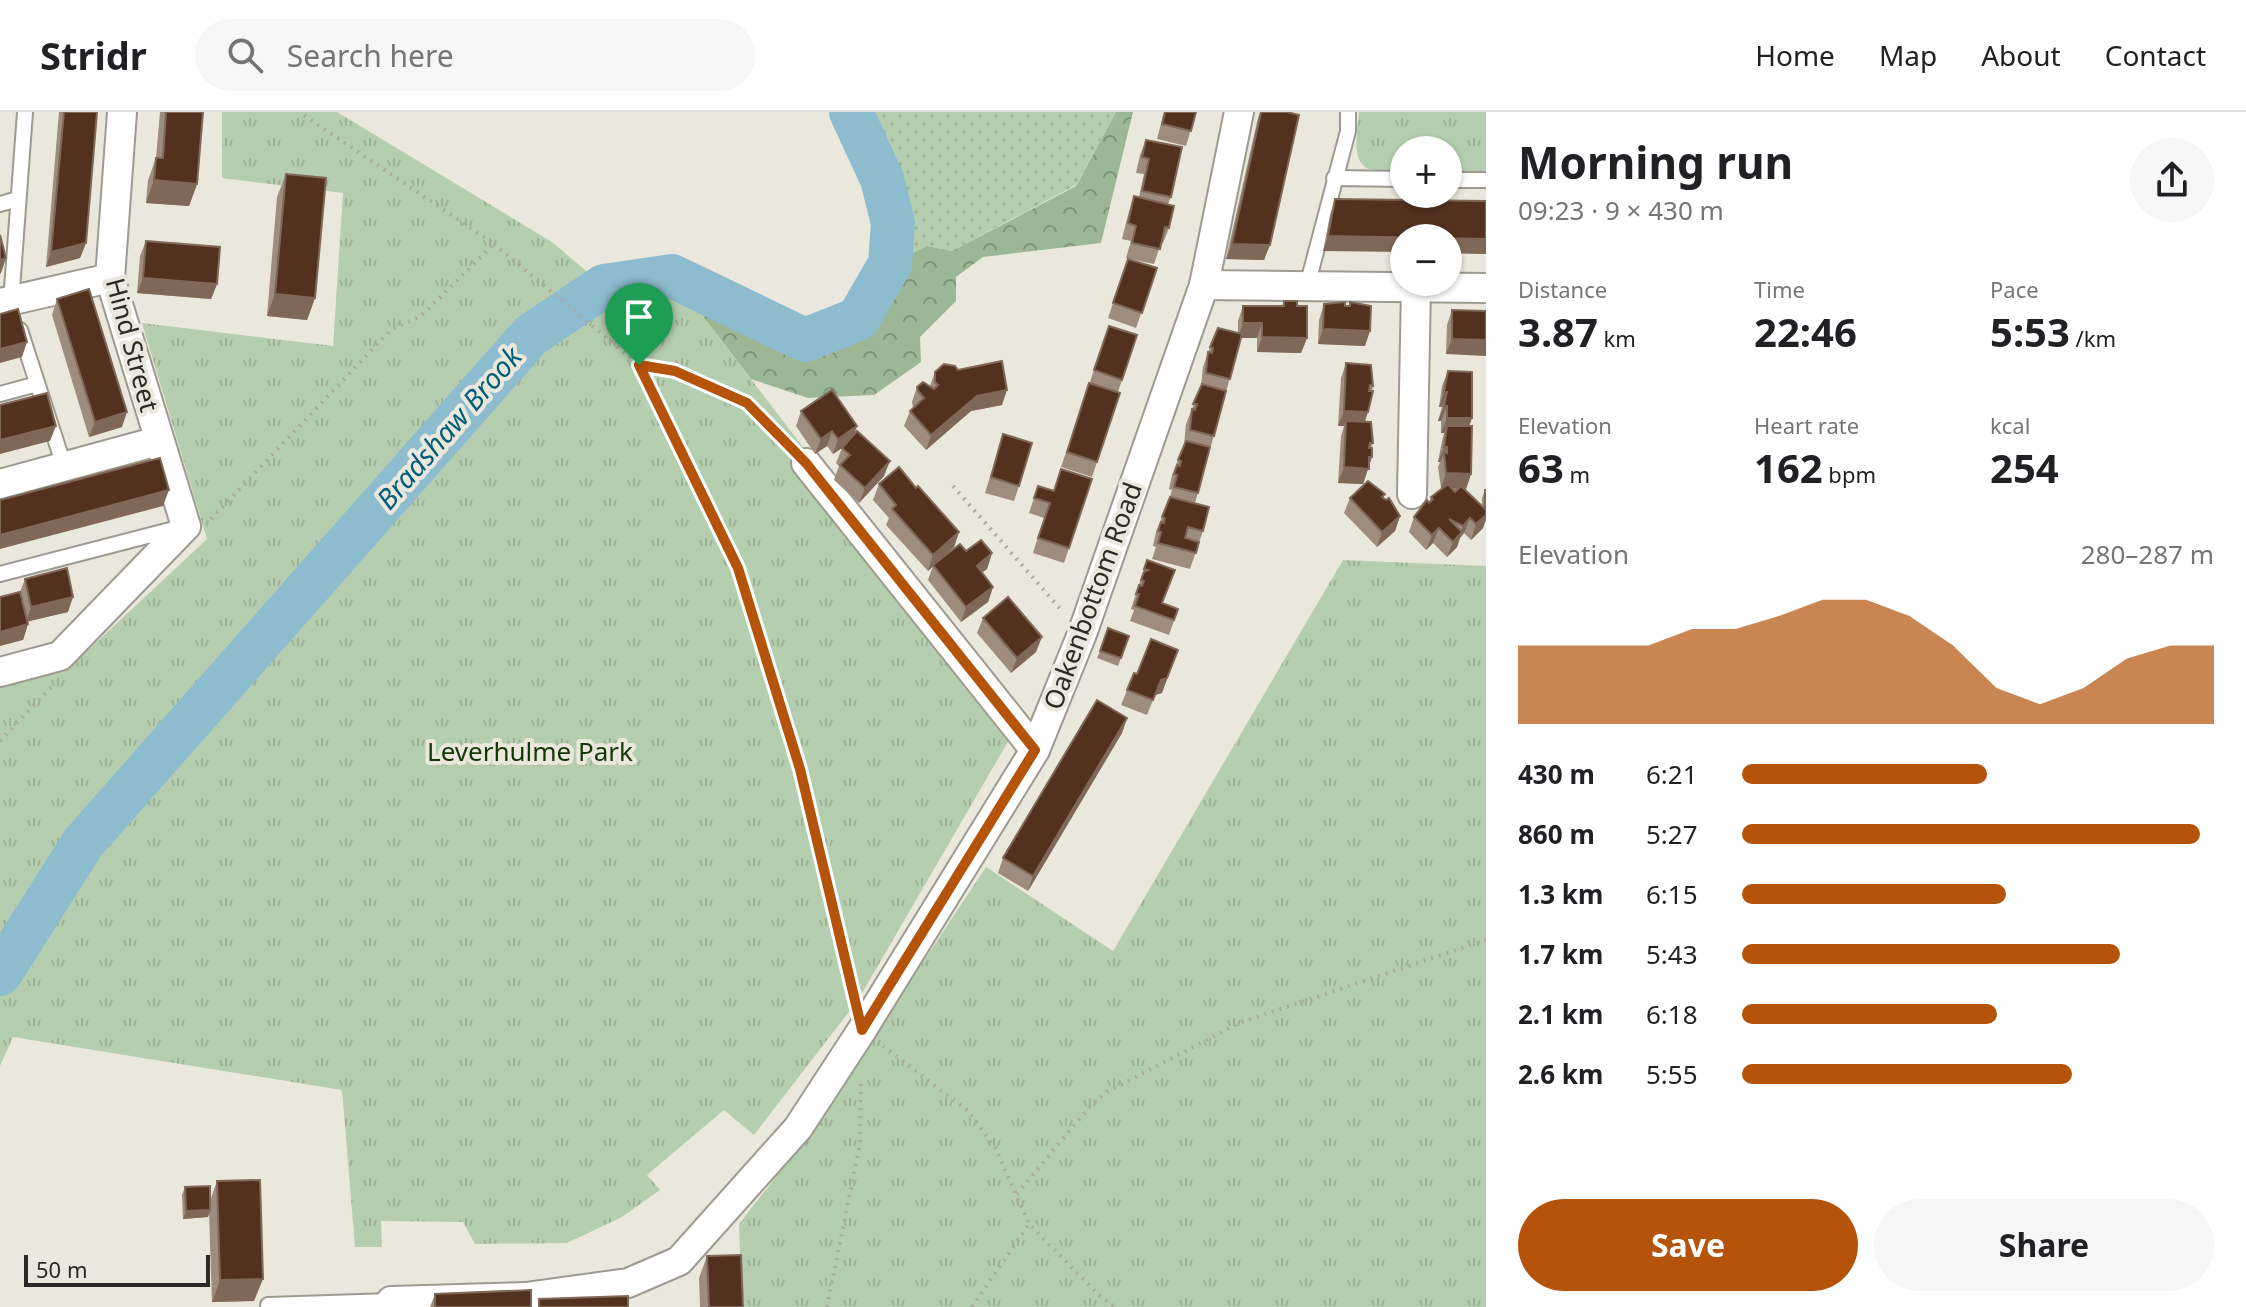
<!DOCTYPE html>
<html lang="en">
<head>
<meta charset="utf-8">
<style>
	:root { --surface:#fff; --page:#f6f6f6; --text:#202124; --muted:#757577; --line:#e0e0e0; --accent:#b45309 }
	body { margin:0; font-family:"Noto Sans",sans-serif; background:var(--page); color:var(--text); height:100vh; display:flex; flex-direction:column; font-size:30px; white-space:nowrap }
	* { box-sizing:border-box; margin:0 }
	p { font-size:26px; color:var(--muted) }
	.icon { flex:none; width:44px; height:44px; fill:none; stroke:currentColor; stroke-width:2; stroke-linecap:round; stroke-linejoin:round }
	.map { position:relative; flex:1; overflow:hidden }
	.sheet { display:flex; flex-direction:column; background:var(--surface); width:760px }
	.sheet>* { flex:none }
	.buttons { position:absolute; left:1390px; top:24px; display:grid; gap:16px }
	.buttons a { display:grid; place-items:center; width:72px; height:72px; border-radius:50%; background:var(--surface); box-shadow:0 2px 6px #0004; font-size:40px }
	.scale { position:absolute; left:24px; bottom:20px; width:186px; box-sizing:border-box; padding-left:8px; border:4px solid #2a2925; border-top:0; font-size:22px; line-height:28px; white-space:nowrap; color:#2a2925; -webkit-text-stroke:6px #eae8dc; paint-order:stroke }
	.pin { position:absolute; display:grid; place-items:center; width:68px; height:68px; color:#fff; margin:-82px -34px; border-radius:50% 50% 50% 0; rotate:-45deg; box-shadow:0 0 8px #0007 }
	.pin .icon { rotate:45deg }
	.round { display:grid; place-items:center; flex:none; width:84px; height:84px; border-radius:42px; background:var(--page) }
	.head { display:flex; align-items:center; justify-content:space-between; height:136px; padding:0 32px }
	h1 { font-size:44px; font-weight:700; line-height:60px }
	.stats { display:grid; grid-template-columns:repeat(3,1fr); gap:12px; height:136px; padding:8px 32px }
	.stats div { display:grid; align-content:center }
	.stats b { font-size:40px; font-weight:700 }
	.stats small { font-size:22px; font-weight:400 }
	.stats p { font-size:22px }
	.chart { height:224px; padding:16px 32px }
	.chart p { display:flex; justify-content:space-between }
	.chart svg { width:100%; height:144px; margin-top:8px; fill:var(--accent); opacity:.7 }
	.button { display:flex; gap:16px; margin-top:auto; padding:16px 32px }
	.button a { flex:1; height:92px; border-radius:48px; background:var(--accent); color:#fff; font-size:32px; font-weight:700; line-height:92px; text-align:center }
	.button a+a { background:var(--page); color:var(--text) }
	ul { padding:0 32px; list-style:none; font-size:26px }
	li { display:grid; grid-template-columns:128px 96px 1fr; align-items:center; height:60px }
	li i { height:20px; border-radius:10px; background:var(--accent) }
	header { display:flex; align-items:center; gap:48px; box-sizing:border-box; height:112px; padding:0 40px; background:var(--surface); border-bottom:2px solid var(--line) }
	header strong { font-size:38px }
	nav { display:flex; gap:44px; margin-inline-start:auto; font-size:28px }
	.search { width:560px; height:72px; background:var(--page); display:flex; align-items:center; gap:20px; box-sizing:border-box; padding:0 28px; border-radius:44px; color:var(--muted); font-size:30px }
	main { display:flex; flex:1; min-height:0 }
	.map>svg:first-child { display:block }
	.grass { fill:url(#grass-dots) }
	.forest { fill:url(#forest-crowns) }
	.park { fill:url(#park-tufts) }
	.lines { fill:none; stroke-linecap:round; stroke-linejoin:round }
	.river { stroke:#8ebccf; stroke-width:44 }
	.lane-casing { stroke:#9d9b90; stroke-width:18 }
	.street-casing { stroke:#9d9b90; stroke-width:32 }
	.path { stroke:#aba9a0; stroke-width:4; stroke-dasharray:2 6; stroke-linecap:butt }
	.lane { stroke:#fff; stroke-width:14 }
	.street { stroke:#fff; stroke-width:28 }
	.wall { fill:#9e8c7e }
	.shaded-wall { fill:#806858 }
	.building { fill:#52311f; stroke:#806858; stroke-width:2 }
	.route-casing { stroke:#fff; stroke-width:16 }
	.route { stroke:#b45309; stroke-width:10 }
	.labels { text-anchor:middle; stroke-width:8; stroke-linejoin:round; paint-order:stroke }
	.street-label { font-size:26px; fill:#2a2925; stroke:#eae8dc }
	.park-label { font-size:26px; fill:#123808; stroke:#eae8dc }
	.water-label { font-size:28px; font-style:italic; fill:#005e79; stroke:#eae8dc }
</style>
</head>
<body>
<header>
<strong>Stridr</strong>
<div class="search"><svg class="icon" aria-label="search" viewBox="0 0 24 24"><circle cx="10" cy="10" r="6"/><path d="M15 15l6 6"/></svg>Search here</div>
<nav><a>Home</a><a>Map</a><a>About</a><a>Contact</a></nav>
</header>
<main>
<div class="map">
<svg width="1486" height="1195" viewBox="0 0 1486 1195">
	<defs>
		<pattern id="grass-dots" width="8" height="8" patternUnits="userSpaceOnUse" patternTransform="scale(2)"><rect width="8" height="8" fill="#b6ceb0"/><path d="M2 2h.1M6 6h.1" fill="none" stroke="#9db197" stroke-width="1.8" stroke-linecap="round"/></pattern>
		<pattern id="forest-crowns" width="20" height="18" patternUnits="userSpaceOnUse" patternTransform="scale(2)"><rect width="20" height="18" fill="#9bb795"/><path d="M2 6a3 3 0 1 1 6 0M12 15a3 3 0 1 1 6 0" fill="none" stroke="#7f9579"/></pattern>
		<pattern id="park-tufts" width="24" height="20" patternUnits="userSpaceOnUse" patternTransform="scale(2)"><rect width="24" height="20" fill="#b6ceb0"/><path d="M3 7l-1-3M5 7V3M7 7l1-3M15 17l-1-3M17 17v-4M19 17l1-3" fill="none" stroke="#9db197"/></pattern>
	</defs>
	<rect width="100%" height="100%" fill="#eae8dc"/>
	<!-- grass -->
	<path class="grass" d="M851 0H1116L1076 73 952 139 927 134 890 152 893 111 882 67Z"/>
	<!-- forest -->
	<path class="forest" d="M1116 0H1133L1101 131 983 145 956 165V189L920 225 921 250 874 283 808 286 751 267 672 164 805 228 858 207 890 152 927 134 952 139 1076 74Z"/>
	<!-- park -->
	<g class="park">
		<path d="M222 0H337L552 130 604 174 672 164 803 335 792 346 1009 628 858 888 754 1023 724 998 647 1063 660 1078 622 1105 567 1131 475 1132 463 1110 381 1109 382 1135H355L342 978 13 925 0 954V564L87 539 207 427 142 211 333 234 343 81 222 66Z"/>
		<path d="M1359 0H1486V59H1448V38H1404V58C1394 58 1381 60 1372 58 1349 53 1358 16 1359 0Z"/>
		<path d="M1343 448 1486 454V1195H742L739 1112 804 1029 986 755 1113 839Z"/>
	</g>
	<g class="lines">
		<!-- river -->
		<path class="river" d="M0 862 83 731 531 223 604 174 672 164 805 228 858 207 890 152 893 111 882 67 851 0"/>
		<!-- lane casing -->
		<g class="lane-casing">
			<g id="lane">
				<path d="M1334 66 1404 67"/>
				<path d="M1448 68H1486"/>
				<path d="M0 92 18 87"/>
				<path d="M1307 174 1348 19V0"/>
				<path d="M11 191 25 0"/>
				<path d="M20 218 64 354"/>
				<path d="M0 282 37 272"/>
				<path d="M0 462 178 416"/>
				<path d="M268 1193 391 1189 390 1195"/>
			</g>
		</g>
		<!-- street casing -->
		<g class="street-casing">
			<g id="street">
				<path d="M1204 173 1486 176"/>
				<path d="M0 191 110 166"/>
				<path d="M806 351 1035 638"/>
				<path d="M0 372 158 329"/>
				<path d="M1412 382 1416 175"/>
				<path d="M0 560 60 544 186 414 110 166 122 0"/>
				<path d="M391 1189 526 1185 628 1171 679 1149 798 1016 862 918 1035 638 1082 522 1204 173 1239 0"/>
			</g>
		</g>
		<!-- path -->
		<g class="path">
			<path d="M494 132 639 253 738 456 800 657 854 883"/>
			<path d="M639 253 675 259 747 291 788 332"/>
			<path d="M953 374 1062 499"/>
			<path d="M211 407 392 217 421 204 494 132 299 0"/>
			<path d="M0 629 53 573"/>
			<path d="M883 934 968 999 995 1035 1029 1112 1099 1183 1115 1195"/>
			<path d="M1017 1082 1091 993 1107 980 1239 911 1486 828"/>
			<path d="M827 1195 860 1032 861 967"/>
			<path d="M972 1195 1029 1112"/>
		</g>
		<!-- lane -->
		<use href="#lane" class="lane"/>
		<!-- street -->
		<use href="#street" class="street"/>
	</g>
	<!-- wall -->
	<g class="wall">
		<path d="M59 0H97L86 131 80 146 46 155Z"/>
		<path d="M160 0H203L197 72 189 94 146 91 148 68 156 46Z"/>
		<path d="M1164 0H1196L1186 34 1157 27Z"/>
		<path d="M1260 0H1287L1264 148 1226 147 1257 10Z"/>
		<path d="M1146 28 1171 85 1168 92 1169 116 1163 131H1161L1154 152 1126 146 1131 129 1122 127 1129 99 1134 84 1139 85 1144 62 1136 61 1140 43Z"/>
		<path d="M286 62 315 186 307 208 267 204 277 85Z"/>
		<path d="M1335 87 1486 89V142L1448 141V126L1323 139 1330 103Z"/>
		<path d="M146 129 217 172 211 187 137 181 140 144Z"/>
		<path d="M1128 147 1157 156 1136 216 1108 206Z"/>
		<path d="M57 187 122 315 89 325 52 203Z"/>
		<path d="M1284 189 1297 194 1307 226 1301 241 1257 240V226H1241L1195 391 1203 419 1190 457 1152 447 1156 435 1153 434 1156 420 1170 385 1172 378 1169 377 1172 363 1184 333 1186 312 1201 274 1203 255 1210 235 1238 221V209L1243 194H1282Z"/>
		<path d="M1350 190 1365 234 1318 232 1319 208 1324 192 1349 194Z"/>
		<path d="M1452 198 1486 199 1446 242 1447 213Z"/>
		<path d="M1109 214 1137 223 1118 280 1120 281 1092 365 1061 355Z"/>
		<path d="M1346 251 1373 274 1365 310 1373 331 1371 336 1372 345 1363 372 1338 371 1341 324 1344 314H1338L1341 266Z"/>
		<path d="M958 258 1002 293 971 299 926 338 904 314 910 299 913 296 912 290 917 275 930 274 935 260Z"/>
		<path d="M1448 259 1472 306 1469 314 1471 362 1466 377H1464L1482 395V386L1485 378H1486V407L1483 416 1471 428 1464 421 1460 426 1457 435 1447 445 1433 431 1426 438 1409 420 1414 405 1429 390 1431 385 1442 376H1441L1438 355 1440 350H1438L1442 329 1444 321H1441V309H1438L1442 295H1439L1442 274Z"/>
		<path d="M801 299 857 314 854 323 884 364 859 391 834 368 839 354 836 351 842 336 833 342 827 334 815 342 796 314Z"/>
		<path d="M1003 322 1019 374 1014 389 985 381Z"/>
		<path d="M879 372 916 376 959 420 954 435 939 449 966 439 992 441 987 457 982 460 993 475 988 490 961 510 928 468 933 454 928 459 886 413 889 406 873 388Z"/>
		<path d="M1038 374 1054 379 1069 436 1064 451 1033 441 1044 406 1029 401Z"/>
		<path d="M1385 382 1383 386 1400 404 1395 419 1377 435 1344 401 1350 386Z"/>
		<path d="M1147 448 1162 491 1178 497 1169 523 1130 509 1134 498 1131 497Z"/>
		<path d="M25 467 68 500 28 509V512L23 528 20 480Z"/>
		<path d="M983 506 1036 540 1011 561 977 521Z"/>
		<path d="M1129 524 1118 554 1097 546 1100 539Z"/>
		<path d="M1134 561 1162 581 1155 583 1147 603 1121 593Z"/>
		<path d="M1127 606 1122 621 1028 779 998 761 1003 746Z"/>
		<path d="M217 1069 254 1189 212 1190 209 1101 208 1105 183 1107 182 1083 185 1075 210 1089Z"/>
		<path d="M707 1144 743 1195H700L699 1166Z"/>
		<path d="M435 1182 531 1195H430Z"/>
	</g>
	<!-- shaded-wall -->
	<g class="shaded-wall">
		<path d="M154 68 197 72 189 94 146 91Z"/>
		<path d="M1328 124 1486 127V142L1448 141V126H1404V140L1323 139Z"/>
		<path d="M86 131 80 146 46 155 51 140Z"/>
		<path d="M1232 132 1270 133 1264 148 1226 147Z"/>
		<path d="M6 146 1 161 0 162V148Z"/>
		<path d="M143 166 217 172 211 187 137 181Z"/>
		<path d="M275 182 315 186 307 208 267 204Z"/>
		<path d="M1243 211H1262L1257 226H1238Z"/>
		<path d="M1323 217 1370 219 1365 234 1318 232Z"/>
		<path d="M1262 225 1307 226 1301 241 1257 240Z"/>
		<path d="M1452 227 1486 228V244L1446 242Z"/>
		<path d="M27 230 22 245 0 251V237Z"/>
		<path d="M1007 278 1002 293 971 299 926 338 931 323 977 284Z"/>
		<path d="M1444 280H1447L1442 295H1439Z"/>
		<path d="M1444 294H1447L1441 309H1438Z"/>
		<path d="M1344 299 1368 300 1363 315 1346 309 1344 314H1338Z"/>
		<path d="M127 300 122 315 89 325 95 310Z"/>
		<path d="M1447 306H1472L1466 322 1447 314 1444 321H1441Z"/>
		<path d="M56 314 50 329 0 342V328Z"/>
		<path d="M857 314 851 330 833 342 838 327Z"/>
		<path d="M832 319 827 334 815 342 821 327Z"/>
		<path d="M1444 335H1447L1440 350H1438Z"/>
		<path d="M1369 345H1372L1363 372 1338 371 1344 355Z"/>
		<path d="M890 349 884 364 859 391 865 376Z"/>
		<path d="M1446 361 1471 362 1466 377 1441 376Z"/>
		<path d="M169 378 163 394 0 437V423Z"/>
		<path d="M1486 398V407L1483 416 1471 428 1476 412Z"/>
		<path d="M1400 404 1395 419 1377 435 1382 420Z"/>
		<path d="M1470 406 1464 421 1460 426 1457 435 1447 445 1453 430 1459 423 1463 414Z"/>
		<path d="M1439 416 1433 431 1426 438 1432 423Z"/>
		<path d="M959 420 954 435 928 459 933 443Z"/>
		<path d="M992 441 987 457 971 469 977 454Z"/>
		<path d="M993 475 988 490 961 510 966 495Z"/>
		<path d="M73 485 68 500 26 510 31 495Z"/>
		<path d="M28 512 23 528 0 534V520Z"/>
		<path d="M1042 525 1036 540 1011 561 1017 546Z"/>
		<path d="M1178 538 1162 581 1155 583 1147 603 1161 568Z"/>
		<path d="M1127 606 1122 621 1028 779 1033 764Z"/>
		<path d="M210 1098 208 1105 183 1107 186 1099Z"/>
		<path d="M263 1167 254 1189 212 1190 220 1168Z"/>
	</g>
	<!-- building -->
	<g class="building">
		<path d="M64 0H97L86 131 51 140Z"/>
		<path d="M166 0H203L197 72 154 68 156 46H163Z"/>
		<path d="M1165 0H1196L1191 19 1162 12Z"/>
		<path d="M1261 0H1287L1299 3 1270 133 1232 132Z"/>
		<path d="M1146 28 1182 35 1171 85 1142 79 1149 47 1142 45Z"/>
		<path d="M286 62 326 66 315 186 275 182Z"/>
		<path d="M1134 84 1174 94 1169 116 1165 115 1160 137 1132 131 1136 114 1128 111Z"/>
		<path d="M1335 87 1486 89V127L1328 124Z"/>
		<path d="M0 123 6 146 0 148Z"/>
		<path d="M146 129 220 135 217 172 143 166Z"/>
		<path d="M1128 147 1157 156 1142 201 1113 191Z"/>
		<path d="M89 177 127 300 95 310 57 187Z"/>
		<path d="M1284 189H1297V194H1307V226L1262 225V211H1243V194H1284Z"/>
		<path d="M1345 190V194H1350V190L1371 194 1370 219 1323 217 1324 192Z"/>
		<path d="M18 197 27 230 0 237V202Z"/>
		<path d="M1452 198 1486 199V228L1452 227Z"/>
		<path d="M1109 214 1137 223 1122 268 1094 258Z"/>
		<path d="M1218 216 1242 222 1230 267 1206 261 1208 240 1212 241 1213 236 1210 235Z"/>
		<path d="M1002 249 1007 278 977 284 931 323 910 299 924 286 918 279 917 275 923 270 934 277 938 273 935 270V260L944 252 955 254 958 258Z"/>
		<path d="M1346 251 1371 253 1373 274 1370 273 1369 279H1373L1368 300 1344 299Z"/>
		<path d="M1448 259 1472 260V306H1447V294H1444L1447 280H1444Z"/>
		<path d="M1089 271 1120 281 1097 350 1067 340Z"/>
		<path d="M1202 272 1226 279 1214 324 1190 318 1192 297 1195 298 1197 292H1193Z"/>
		<path d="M832 278 857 314 838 327 832 319 821 327 801 299Z"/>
		<path d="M47 281 56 314 0 328V293Z"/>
		<path d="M1346 309 1371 310 1373 331H1370L1369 336H1372V345H1369V357L1344 355Z"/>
		<path d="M1447 314H1472L1471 362 1446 361 1444 340 1447 341V335H1444Z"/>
		<path d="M857 319 890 349 865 376 840 353 850 343 842 336Z"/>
		<path d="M1003 322 1032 331 1019 374 991 365Z"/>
		<path d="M1186 329 1210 335 1198 381 1174 375 1177 363 1174 362 1177 353 1180 354 1181 349 1178 348Z"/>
		<path d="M160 346 169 378 0 423V388Z"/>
		<path d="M899 355 916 376 918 374 959 420 933 443 892 397 896 393 879 372Z"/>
		<path d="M1061 357 1092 367 1069 436 1038 426 1050 391 1034 386 1038 374 1054 379Z"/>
		<path d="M1368 369 1385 382 1382 385 1386 388 1389 386 1400 404 1382 420 1350 386Z"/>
		<path d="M1448 372 1455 380 1461 374 1486 398V403L1476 412 1470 406 1463 414 1449 407 1462 420 1453 430 1439 416 1432 423 1414 405 1427 388 1429 391 1433 387 1431 385Z"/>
		<path d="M1485 378H1486V398L1485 397Z"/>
		<path d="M1170 385 1209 395 1203 419 1188 415 1185 426 1199 430 1196 441 1158 431 1161 420 1158 419 1161 410 1164 411 1165 406 1162 405Z"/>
		<path d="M981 428 992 441 977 454 993 475 966 495 933 453 960 432 966 439Z"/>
		<path d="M1147 448 1175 458 1162 491 1178 497 1174 508 1135 494 1139 482H1136L1139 473 1142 474 1144 469 1141 468 1144 460 1148 458 1144 457Z"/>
		<path d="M67 456 73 485 31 495 25 467Z"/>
		<path d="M20 480 28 512 0 520V485Z"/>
		<path d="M1008 485 1042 525 1017 546 983 506Z"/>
		<path d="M1108 516 1129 524 1121 546 1100 539Z"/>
		<path d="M1151 527 1178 538 1167 566 1161 568 1153 588 1127 578 1134 561 1137 562Z"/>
		<path d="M1097 588 1127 606 1033 764 1003 746Z"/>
		<path d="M260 1068 263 1167 220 1168 217 1069Z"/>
		<path d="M210 1074V1098L186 1099 185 1075Z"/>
		<path d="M741 1143 743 1195H709L707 1144Z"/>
		<path d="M531 1178V1195H435V1182Z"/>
		<path d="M628 1184V1195H539V1187Z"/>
	</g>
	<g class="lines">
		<!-- route casing -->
		<g class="route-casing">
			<path id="route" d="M639 253 675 259 747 291 806 351 1035 638 862 918 800 657 738 456Z"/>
		</g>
		<!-- route -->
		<use href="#route" class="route"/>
	</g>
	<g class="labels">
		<!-- street labels -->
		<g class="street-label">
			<text transform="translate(132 233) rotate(75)" y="9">Hind Street</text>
			<text transform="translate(1093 484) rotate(-70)" y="9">Oakenbottom Road</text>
		</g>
		<!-- park labels -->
		<g class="park-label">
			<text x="530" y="649">Leverhulme Park</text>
		</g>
		<!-- water labels -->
		<g class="water-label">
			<text transform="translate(449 316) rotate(-49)" y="10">Bradshaw Brook</text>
		</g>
	</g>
</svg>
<div class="buttons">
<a>+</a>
<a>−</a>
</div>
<div class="scale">50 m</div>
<div class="pin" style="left:639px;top:253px;background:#1e9e55"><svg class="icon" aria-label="arrive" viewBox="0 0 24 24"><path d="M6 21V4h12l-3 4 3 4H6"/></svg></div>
</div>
<section class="sheet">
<div class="head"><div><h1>Morning run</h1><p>09:23 · 9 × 430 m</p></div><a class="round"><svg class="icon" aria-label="share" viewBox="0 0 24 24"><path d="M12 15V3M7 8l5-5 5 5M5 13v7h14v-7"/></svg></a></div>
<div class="stats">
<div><p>Distance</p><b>3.87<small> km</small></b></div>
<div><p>Time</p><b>22:46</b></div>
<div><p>Pace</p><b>5:53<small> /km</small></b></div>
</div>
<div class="stats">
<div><p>Elevation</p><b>63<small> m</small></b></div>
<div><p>Heart rate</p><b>162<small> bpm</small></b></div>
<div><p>kcal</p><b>254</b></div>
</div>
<div class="chart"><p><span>Elevation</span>280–287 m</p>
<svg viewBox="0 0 160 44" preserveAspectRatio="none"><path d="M0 44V20L10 20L20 20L30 20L40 15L50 15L60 11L70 6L80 6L90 11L100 20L110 33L120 38L130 33L140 24L150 20L160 20V44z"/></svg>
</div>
<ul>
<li><b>430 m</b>6:21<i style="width:52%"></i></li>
<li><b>860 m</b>5:27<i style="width:97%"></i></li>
<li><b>1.3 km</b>6:15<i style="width:56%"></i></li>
<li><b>1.7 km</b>5:43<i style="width:80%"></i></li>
<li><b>2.1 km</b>6:18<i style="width:54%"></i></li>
<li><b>2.6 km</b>5:55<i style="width:70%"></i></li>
</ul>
<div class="button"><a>Save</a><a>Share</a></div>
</section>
</main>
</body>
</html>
